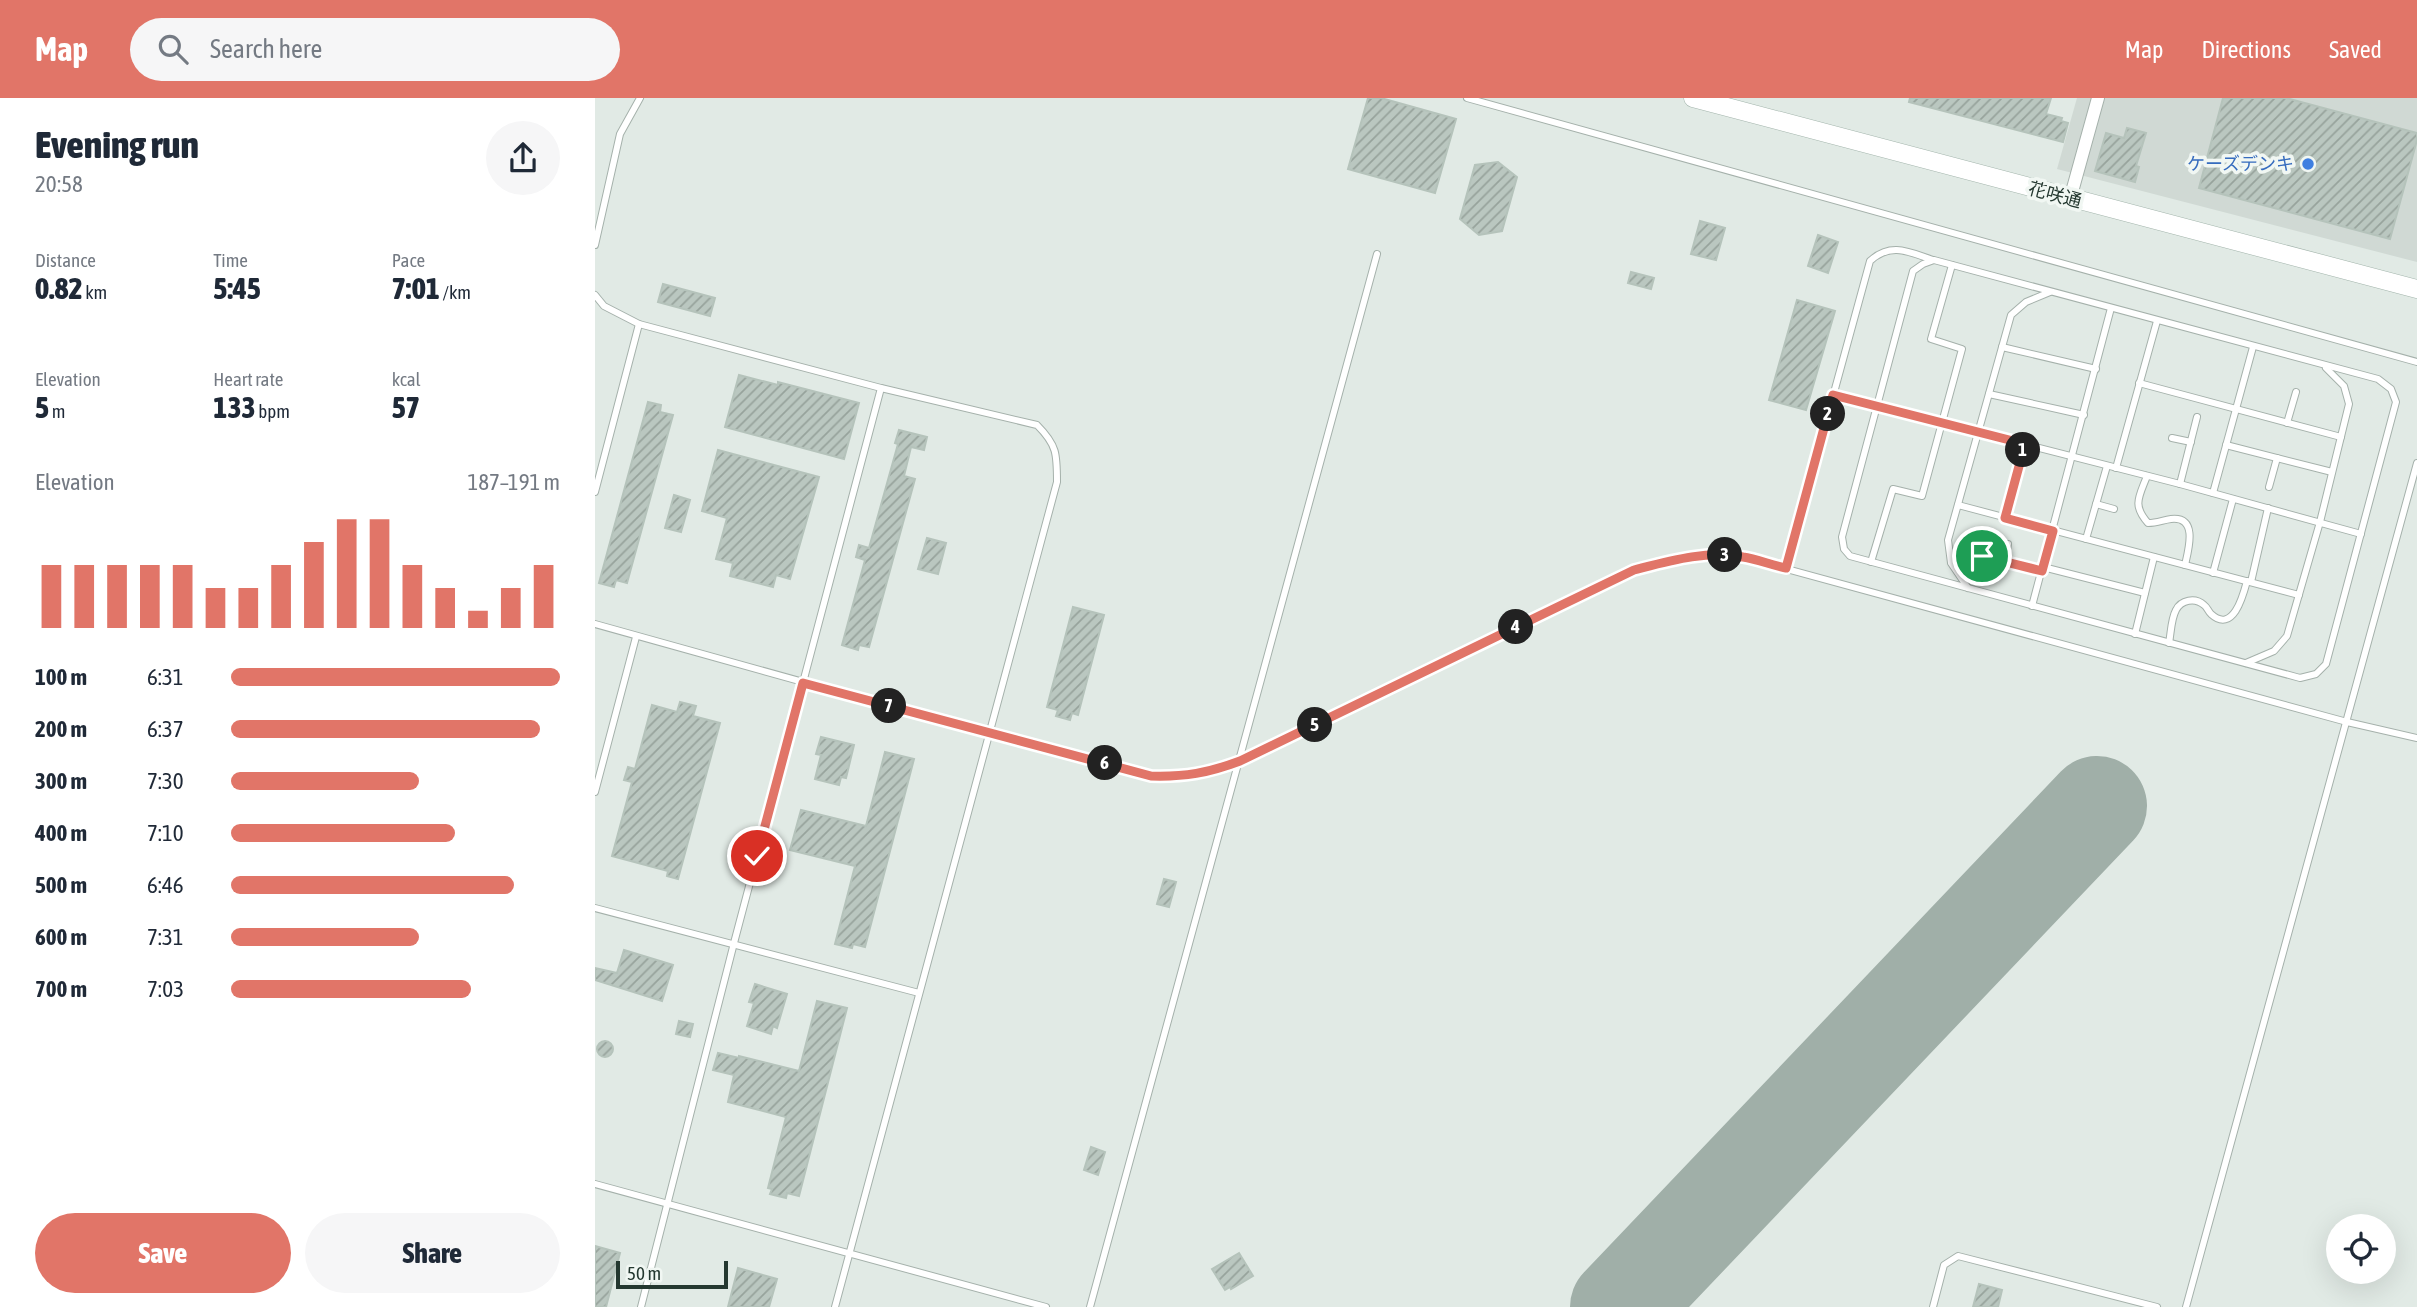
<!DOCTYPE html>
<html lang="en">
<head>
<meta charset="utf-8">
<style>
	:root { --surface:#fff; --page:#f6f6f7; --text:#1f2937; --muted:#747a83; --accent:#e17568 }
	body { margin:0; font-family:"Asap Condensed","Noto Sans JP",sans-serif; background:var(--page); color:var(--text); height:100vh; display:flex; flex-direction:column; font-size:26px; white-space:nowrap }
	* { box-sizing:border-box; margin:0 }
	p { font-size:23px; color:var(--muted) }
	.icon { flex:none; width:38px; height:38px; fill:none; stroke:currentColor; stroke-width:2; stroke-linecap:round; stroke-linejoin:round }
	.map { position:relative; flex:1; overflow:hidden }
	.details { display:flex; flex-direction:column; background:var(--surface); width:595px }
	.details>* { flex:none }
	.fabs { position:absolute; left:1731px; top:1116px; display:grid; gap:14px }
	.fabs a { display:grid; place-items:center; width:70px; height:70px; border-radius:50%; background:var(--surface); box-shadow:0 7px 28px #0002; font-size:35px }
	.scale { position:absolute; left:21px; bottom:18px; width:112px; box-sizing:border-box; padding-left:7px; border:4px solid #243830; border-top:0; font-size:19px; line-height:24px; white-space:nowrap; color:#243830; -webkit-text-stroke:5px #f1f7f3; paint-order:stroke }
	.pin { position:absolute; display:grid; place-items:center; width:60px; height:60px; color:#fff; margin:-30px; border:4px solid #fff; border-radius:50%; box-shadow:0 2px 7px #0007 }
	.km { position:absolute; width:35px; height:35px; margin:-18px; border-radius:50%; background:#222; color:#fff; font-size:19px; line-height:35px; text-align:center }
	.round { display:grid; place-items:center; flex:none; width:74px; height:74px; border-radius:37px; background:var(--page) }
	.head { display:flex; align-items:center; justify-content:space-between; height:119px; padding:0 35px }
	h1 { font-size:38px; font-weight:800; line-height:52px }
	.figures { display:grid; grid-template-columns:repeat(3,1fr); gap:10px; height:119px; padding:7px 35px }
	.figures div { display:grid; align-content:center }
	.figures b { font-size:30px; font-weight:800 }
	.figures small { font-size:19px; font-weight:400 }
	.figures p { font-size:19px }
	.chart { height:196px; padding:14px 35px }
	.chart p { display:flex; justify-content:space-between }
	.chart svg { width:100%; height:126px; margin-top:7px; stroke:var(--accent); stroke-width:6 }
	.action { display:flex; gap:14px; margin-top:auto; padding:14px 35px }
	.action a { flex:1; height:80px; border-radius:42px; background:var(--accent); color:#fff; font-size:28px; font-weight:800; line-height:80px; text-align:center }
	.action a+a { background:var(--page); color:var(--text) }
	ul { padding:0 35px; list-style:none; font-size:23px }
	li { display:grid; grid-template-columns:112px 84px 1fr; align-items:center; height:52px }
	li i { height:18px; border-radius:9px; background:var(--accent) }
	header { display:flex; align-items:center; gap:42px; box-sizing:border-box; height:98px; padding:0 35px; background:var(--accent); color:#fff }
	header strong { font-size:33px }
	nav { display:flex; gap:38px; margin-inline-start:auto; font-size:24px }
	.search { width:490px; height:63px; background:var(--page); display:flex; align-items:center; gap:18px; box-sizing:border-box; padding:0 24px; border-radius:38px; color:var(--muted); font-size:26px }
	main { display:flex; flex:1; min-height:0 }
	.map>svg:first-child { display:block }
	.built { fill:#d0d9d4 }
	.lines { fill:none; stroke-linecap:round; stroke-linejoin:round }
	.runway { stroke:#a0afa8; stroke-width:100 }
	.building { fill:url(#building-hatch); stroke:#b5c3bb; stroke-width:2 }
	.lane-casing { stroke:#a5b1ab; stroke-width:8 }
	.street-casing { stroke:#a5b1ab; stroke-width:14 }
	.secondary-casing { stroke:#a2b4ab; stroke-width:19 }
	.lane { stroke:#fff; stroke-width:6 }
	.street { stroke:#fff; stroke-width:12 }
	.secondary { stroke:#fff; stroke-width:18 }
	.route-casing { stroke:#fff; stroke-width:14 }
	.route { stroke:#e17568; stroke-width:9 }
	.shop-dot { fill:#3f7fe0; stroke:#f1f7f3; stroke-width:2.5 }
	.labels { text-anchor:middle; stroke-width:7; stroke-linejoin:round; paint-order:stroke }
	.shop-label { font-size:18px; fill:#366cbe; stroke:#f1f7f3; text-anchor:end }
	.street-label { font-size:18px; fill:#243830; stroke:#f1f7f3 }
</style>
</head>
<body>
<header>
<strong>Map</strong>
<div class="search"><svg class="icon" aria-label="search" viewBox="0 0 24 24"><circle cx="10" cy="10" r="6"/><path d="M15 15l6 6"/></svg>Search here</div>
<nav><a>Map</a><a>Directions</a><a>Saved</a></nav>
</header>
<main>
<section class="details">
<div class="head"><div><h1>Evening run</h1><p>20:58</p></div><a class="round"><svg class="icon" aria-label="share" viewBox="0 0 24 24"><path d="M12 15V3M7 8l5-5 5 5M5 13v7h14v-7"/></svg></a></div>
<div class="figures">
<div><p>Distance</p><b>0.82<small> km</small></b></div>
<div><p>Time</p><b>5:45</b></div>
<div><p>Pace</p><b>7:01<small> /km</small></b></div>
</div>
<div class="figures">
<div><p>Elevation</p><b>5<small> m</small></b></div>
<div><p>Heart rate</p><b>133<small> bpm</small></b></div>
<div><p>kcal</p><b>57</b></div>
</div>
<div class="chart"><p><span>Elevation</span>187–191 m</p>
<svg viewBox="0 0 160 44" preserveAspectRatio="none"><path d="M5 44V22M15 44V22M25 44V22M35 44V22M45 44V22M55 44V30M65 44V30M75 44V22M85 44V14M95 44V6M105 44V6M115 44V22M125 44V30M135 44V38M145 44V30M155 44V22"/></svg>
</div>
<ul>
<li><b>100 m</b>6:31<i style="width:100%"></i></li>
<li><b>200 m</b>6:37<i style="width:94%"></i></li>
<li><b>300 m</b>7:30<i style="width:57%"></i></li>
<li><b>400 m</b>7:10<i style="width:68%"></i></li>
<li><b>500 m</b>6:46<i style="width:86%"></i></li>
<li><b>600 m</b>7:31<i style="width:57%"></i></li>
<li><b>700 m</b>7:03<i style="width:73%"></i></li>
</ul>
<div class="action"><a>Save</a><a>Share</a></div>
</section>
<div class="map">
<svg width="1822" height="1209" viewBox="0 0 1822 1209">
	<defs>
		<pattern id="building-hatch" width="6" height="6" patternUnits="userSpaceOnUse" patternTransform="scale(1.75)"><rect width="6" height="6" fill="#bac7c0"/><path d="M-1 1l2-2M0 6l6-6M5 7l2-2" fill="none" stroke="#97a39c"/></pattern>
	</defs>
	<rect width="100%" height="100%" fill="#e1eae5"/>
	<!-- built -->
	<path class="built" d="M1482 0H1822V164L1462 71Z"/>
	<g class="lines">
		<!-- runway -->
		<path class="runway" d="M1025 1209 1502 708"/>
	</g>
	<!-- building -->
	<g class="building">
		<path d="M773 0H786L861 21 840 95 753 71Z"/>
		<path d="M1315 0H1456L1451 16 1467 20 1466 23 1473 25 1468 44 1314 4Z"/>
		<path d="M1628 0H1691L1822 35V42L1795 141 1604 90Z"/>
		<path d="M1532 30 1551 35 1541 68 1544 69 1540 84 1500 73 1511 35 1529 40Z"/>
		<path d="M903 64 922 79 907 133 884 137 865 121 880 67Z"/>
		<path d="M1105 123 1130 130 1121 162 1096 156Z"/>
		<path d="M1223 137 1243 144 1233 175 1213 168Z"/>
		<path d="M1036 174 1059 180 1056 191 1033 185Z"/>
		<path d="M68 186 120 200 115 218 63 204Z"/>
		<path d="M1202 202 1240 213 1211 312 1174 302Z"/>
		<path d="M144 277 183 287V284L264 305 249 361 130 329Z"/>
		<path d="M53 304 66 307 65 314 78 317 32 485 21 482 19 489 4 485Z"/>
		<path d="M304 332 332 339 329 352 316 349 309 378 320 381 274 549 264 547 263 552 247 547 270 462 261 459 264 447 274 450 303 346 300 345Z"/>
		<path d="M123 352 224 379 195 481 181 477 178 489 135 478 138 465 121 461 132 420 107 413Z"/>
		<path d="M79 397 95 402 86 434 70 430Z"/>
		<path d="M332 440 351 445 343 476 323 471Z"/>
		<path d="M478 509 509 517 483 617 477 615 475 622 461 618 463 612 452 609Z"/>
		<path d="M85 604 101 608 98 618 125 625 83 781 72 778 73 773 17 758 37 684 29 682 33 669 40 671 57 607 82 614Z"/>
		<path d="M226 639 259 647 251 680 246 679 244 687 220 681 226 657 221 656Z"/>
		<path d="M290 654 319 661 270 849 258 846 257 850 240 846 260 768 195 752 206 712 271 728Z"/>
		<path d="M569 781 581 784 574 809 562 806Z"/>
		<path d="M29 852 78 867 67 903 0 882V870L22 875Z"/>
		<path d="M160 886 192 896 182 930 178 928 176 936 152 928 159 905 154 904Z"/>
		<path d="M222 903 252 910 204 1098 192 1095 191 1100 175 1096 177 1091 173 1090 191 1019 133 1004 139 977 118 972 123 955 144 960V958L204 973Z"/>
		<path d="M84 923 98 926 95 939 81 936Z"/>
		<circle cx="10" cy="951" r="8"/>
		<path d="M496 1049 510 1054 503 1077 489 1072Z"/>
		<path d="M0 1148 25 1155 11 1209H0Z"/>
		<path d="M644 1155 658 1178 636 1191 635 1189 630 1192 617 1171Z"/>
		<path d="M143 1170 182 1181 174 1209H133Z"/>
		<path d="M1384 1186 1407 1192 1403 1209H1378Z"/>
	</g>
	<g class="lines">
		<!-- lane casing -->
		<g class="lane-casing">
			<g id="lane">
				<path d="M872 0 1822 264"/>
				<path d="M0 147 25 36 45 0"/>
				<path d="M1339 162 1783 281 1796 291 1801 304 1731 566 1721 576 1705 580 1255 458 1249 451 1247 439 1318 173 1328 166Z"/>
				<path d="M0 197 9 208 44 226 286 290 442 327C462 347 462 356 462 384L240 1209"/>
				<path d="M1407 249 1501 271"/>
				<path d="M1544 285 1746 339"/>
				<path d="M1394 296 1489 317"/>
				<path d="M1238 297 1585 386 1766 436"/>
				<path d="M1692 325 1701 294"/>
				<path d="M1577 340 1596 344"/>
				<path d="M1631 347 1737 374"/>
				<path d="M1521 370 1562 223"/>
				<path d="M1552 378C1544 399 1537 407 1553 425 1562 425 1568 422 1576 421 1604 418 1593 453 1590 467"/>
				<path d="M1585 386 1602 319"/>
				<path d="M1674 389 1682 360"/>
				<path d="M0 394 44 226"/>
				<path d="M1618 395 1658 249"/>
				<path d="M1501 406 1519 411"/>
				<path d="M1363 407 1704 497"/>
				<path d="M1410 420 1430 346"/>
				<path d="M1491 441 1512 368"/>
				<path d="M1387 458 1447 473"/>
				<path d="M1410 463 1413 446"/>
				<path d="M1276 464 1298 391 1327 398 1367 251 1336 241 1357 167"/>
				<path d="M1448 469 1550 495"/>
				<path d="M1191 470 1275 163C1296 144 1314 154 1338 162"/>
				<path d="M1618 475 1638 401"/>
				<path d="M1656 484 1673 410"/>
				<path d="M1373 490 1356 465 1353 442 1416 217 1431 204 1455 194"/>
				<path d="M1437 508 1516 210"/>
				<path d="M0 526 377 631 556 678C590 679 613 675 645 663L1039 472C1076 462 1110 455 1148 459L1752 624 1822 640"/>
				<path d="M1540 536 1559 459"/>
				<path d="M1574 545C1576 535 1576 521 1581 512 1586 502 1600 499 1609 507 1612 509 1613 513 1616 516 1638 536 1648 498 1652 483"/>
				<path d="M1651 565 1679 553 1692 538 1725 424 1754 306 1749 288 1731 270"/>
				<path d="M0 694 41 539"/>
				<path d="M0 810 324 895"/>
				<path d="M0 1086 451 1209"/>
				<path d="M46 1209 139 845 286 290"/>
				<path d="M495 1209 782 156"/>
				<path d="M1338 1209 1349 1167 1363 1158 1562 1209"/>
				<path d="M1591 1209 1822 365"/>
			</g>
		</g>
		<!-- street casing -->
		<g class="street-casing">
			<path id="street" d="M1475 101 1503 0"/>
		</g>
		<!-- secondary casing -->
		<g class="secondary-casing">
			<path id="secondary" d="M1098 0 1822 191"/>
		</g>
		<!-- lane -->
		<use href="#lane" class="lane"/>
		<!-- street -->
		<use href="#street" class="street"/>
		<!-- secondary -->
		<use href="#secondary" class="secondary"/>
	</g>
	<g class="lines">
		<!-- route casing -->
		<g class="route-casing">
			<path id="route" d="M162 758 208 585 556 678C590 679 613 675 645 663L1039 472C1074 463 1111 452 1148 459 1162 461 1176 467 1191 470L1238 297 1430 346 1410 420 1458 433 1447 473 1387 458"/>
		</g>
		<!-- route -->
		<use href="#route" class="route"/>
	</g>
	<!-- markers -->
	<circle class="shop-dot" cx="1713" cy="66" r="7"/>
	<g class="labels">
		<!-- shop labels -->
		<g class="shop-label">
			<text x="1699" y="72">ケーズデンキ</text>
		</g>
		<!-- street labels -->
		<g class="street-label">
			<text transform="translate(1460 97) rotate(15)" y="6">花咲通</text>
		</g>
	</g>
</svg>
<div class="fabs">
<a><svg class="icon" aria-label="locate" viewBox="0 0 24 24"><circle cx="12" cy="12" r="6"/><path d="M12 2v4M12 18v4M2 12h4M18 12h4"/></svg></a>
</div>
<div class="scale">50 m</div>
<div class="pin" style="left:1387px;top:458px;background:#1e9e55"><svg class="icon" aria-label="arrive" viewBox="0 0 24 24"><path d="M6 21V4h12l-3 4 3 4H6"/></svg></div>
<div class="pin" style="left:162px;top:758px;background:#d93025"><svg class="icon" aria-label="check" viewBox="0 0 24 24"><path d="M5 12l5 5 9-10"/></svg></div>
<b class="km" style="left:1428px;top:352px">1</b>
<b class="km" style="left:1233px;top:316px">2</b>
<b class="km" style="left:1130px;top:457px">3</b>
<b class="km" style="left:921px;top:529px">4</b>
<b class="km" style="left:720px;top:627px">5</b>
<b class="km" style="left:510px;top:665px">6</b>
<b class="km" style="left:294px;top:608px">7</b>
</div>
</main>
</body>
</html>
